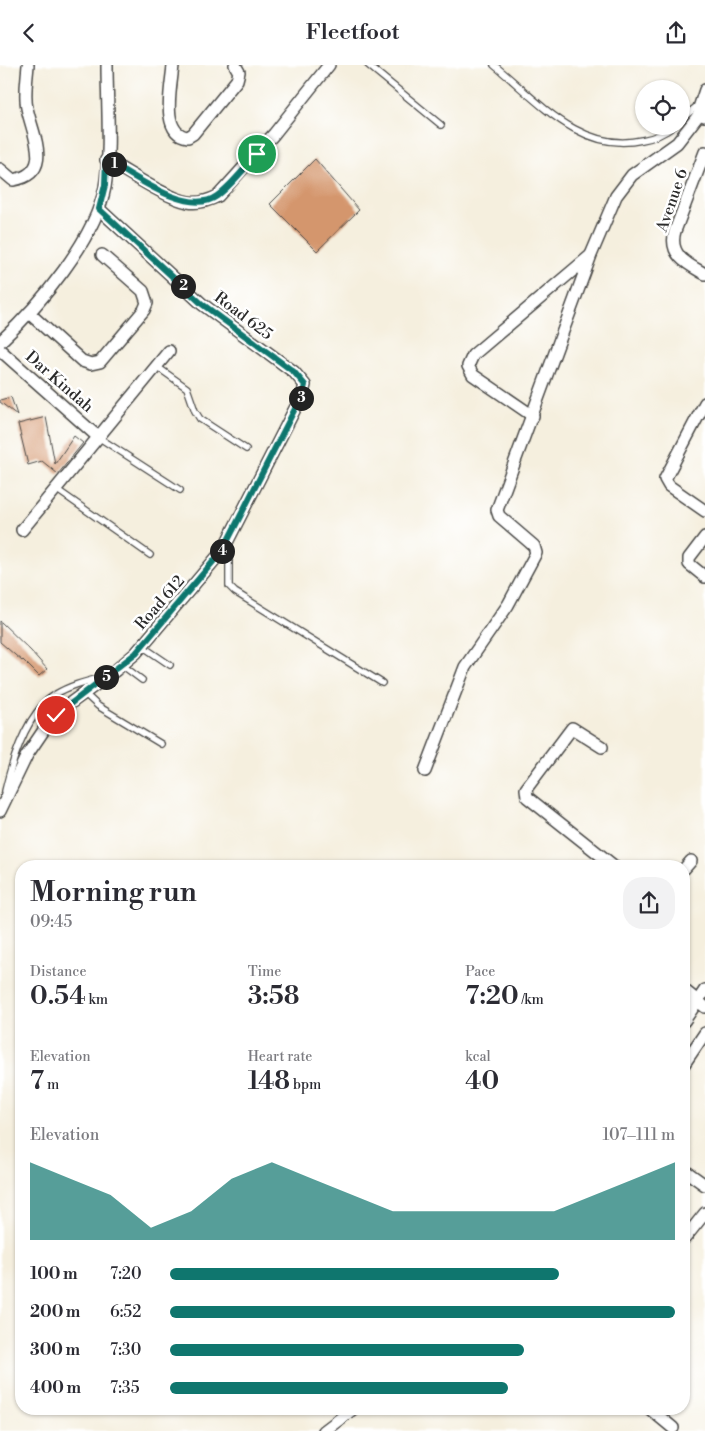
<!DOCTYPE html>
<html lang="en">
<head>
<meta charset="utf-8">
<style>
	:root { --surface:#fff; --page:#f2f2f3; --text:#2b2b33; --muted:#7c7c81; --accent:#0f766e }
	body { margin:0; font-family:"Libre Bodoni",serif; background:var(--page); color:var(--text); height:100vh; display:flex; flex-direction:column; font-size:19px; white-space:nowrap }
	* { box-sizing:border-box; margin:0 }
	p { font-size:16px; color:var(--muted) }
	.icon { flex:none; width:28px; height:28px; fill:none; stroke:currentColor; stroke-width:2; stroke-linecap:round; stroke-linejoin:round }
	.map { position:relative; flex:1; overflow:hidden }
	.sheet { position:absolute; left:15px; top:795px; width:675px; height:555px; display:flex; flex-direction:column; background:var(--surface); border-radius:20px; box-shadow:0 1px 4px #0004 }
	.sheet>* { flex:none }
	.fabs { position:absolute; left:635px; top:15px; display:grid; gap:10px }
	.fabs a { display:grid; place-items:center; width:55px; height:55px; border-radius:50%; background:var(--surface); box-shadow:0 1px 4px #0004; font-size:25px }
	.pin { position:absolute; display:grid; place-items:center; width:42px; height:42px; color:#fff; margin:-21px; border:2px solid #fff; border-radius:50%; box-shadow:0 1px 5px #0007 }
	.km { position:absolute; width:25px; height:25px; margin:-12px; border-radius:50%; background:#222; color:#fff; font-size:14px; line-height:25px; text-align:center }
	.round { display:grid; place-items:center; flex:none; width:52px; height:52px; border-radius:20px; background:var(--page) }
	.overview { display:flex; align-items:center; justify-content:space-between; height:85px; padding:0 15px }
	h1 { font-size:28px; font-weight:600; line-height:38px }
	.metrics { display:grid; grid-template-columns:repeat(3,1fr); gap:8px; height:85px; padding:5px 15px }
	.metrics div { display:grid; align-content:center }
	.metrics b { font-size:25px; font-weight:600 }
	.metrics small { font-size:14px; font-weight:400 }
	.metrics p { font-size:14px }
	.chart { height:140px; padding:10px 15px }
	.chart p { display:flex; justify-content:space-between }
	.chart svg { width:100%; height:90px; margin-top:5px; fill:var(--accent); opacity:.7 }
	ul { padding:0 15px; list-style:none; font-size:16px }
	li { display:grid; grid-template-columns:80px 60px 1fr; align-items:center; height:38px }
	li i { height:12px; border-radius:6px; background:var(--accent) }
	header { display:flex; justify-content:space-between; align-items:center; height:65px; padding:0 15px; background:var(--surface); font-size:22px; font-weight:600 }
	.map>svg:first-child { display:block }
	.building { fill:#d4966d }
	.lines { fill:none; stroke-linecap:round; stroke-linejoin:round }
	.service-casing { stroke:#494846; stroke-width:8 }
	.minor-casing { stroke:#494846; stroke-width:14 }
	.service { stroke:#fff; stroke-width:5.5 }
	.minor { stroke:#fff; stroke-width:11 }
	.route-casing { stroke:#fff; stroke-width:10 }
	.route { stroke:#0f766e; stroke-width:6 }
	.labels { text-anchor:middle; stroke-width:5; stroke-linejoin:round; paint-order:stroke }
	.street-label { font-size:16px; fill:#2b2b2b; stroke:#fff }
</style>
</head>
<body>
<header><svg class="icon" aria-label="back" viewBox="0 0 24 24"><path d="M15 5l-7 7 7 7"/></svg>Fleetfoot<svg class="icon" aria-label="share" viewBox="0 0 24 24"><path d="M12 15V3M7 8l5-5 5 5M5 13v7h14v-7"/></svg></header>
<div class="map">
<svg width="705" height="1366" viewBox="0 0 705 1366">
	<rect width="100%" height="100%" fill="#fff"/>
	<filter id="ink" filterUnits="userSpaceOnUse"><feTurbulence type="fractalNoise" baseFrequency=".02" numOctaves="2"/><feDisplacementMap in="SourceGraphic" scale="10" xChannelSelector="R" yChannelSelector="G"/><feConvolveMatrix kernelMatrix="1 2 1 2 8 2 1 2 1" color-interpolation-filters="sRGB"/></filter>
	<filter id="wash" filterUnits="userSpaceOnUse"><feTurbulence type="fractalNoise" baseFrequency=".0096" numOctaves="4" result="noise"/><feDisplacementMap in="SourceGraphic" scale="20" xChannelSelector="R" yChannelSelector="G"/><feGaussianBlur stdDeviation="1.12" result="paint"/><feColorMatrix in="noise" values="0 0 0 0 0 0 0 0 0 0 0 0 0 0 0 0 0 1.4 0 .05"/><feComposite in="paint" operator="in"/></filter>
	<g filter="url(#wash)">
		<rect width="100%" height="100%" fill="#f5efde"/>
		<g id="blocks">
			<!-- building -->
			<g class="building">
				<path d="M315 94 359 145 317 186 270 139Z"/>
				<path d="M11 332 17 350 0 337V335Z"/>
				<path d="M46 352 55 399 74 371 83 378 58 409 42 396 28 400 18 359Z"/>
				<path d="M0 556 31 586 47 604 39 611 23 595 22 596 0 577Z"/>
			</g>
		</g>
	</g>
	<g filter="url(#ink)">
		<use href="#blocks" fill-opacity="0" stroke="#494846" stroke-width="1"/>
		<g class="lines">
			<!-- service casing -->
			<g class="service-casing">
				<g id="service">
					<path d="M368 0 441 60"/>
					<path d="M494 0C537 35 581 89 642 75 654 73 664 69 674 61"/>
					<path d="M681 54 700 39"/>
					<path d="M156 301 187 323 195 346 200 354 246 384"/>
					<path d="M98 372 180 425"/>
					<path d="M56 424 150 490"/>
					<path d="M223 485 229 492V521L235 527 382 618"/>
					<path d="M142 581 170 600"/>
					<path d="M122 600 142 615"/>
					<path d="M84 628 98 641 161 679"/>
					<path d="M5 726C12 696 27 647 56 629 69 621 84 617 99 613"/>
				</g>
			</g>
			<!-- minor casing -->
			<g class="minor-casing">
				<g id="minor">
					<path d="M173 0C172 19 159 69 188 72L193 69 237 15 239 7 235 0"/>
					<path d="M704 51 699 43 705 25"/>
					<path d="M705 87 675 166C668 190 687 199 705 209"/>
					<path d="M106 95C127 106 166 133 188 137 199 139 208 136 218 131L274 69 329 0"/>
					<path d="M0 104 13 115C55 108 32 69 27 43 24 30 27 14 28 0"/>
					<path d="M29 248 82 296 91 299 100 297 144 245 147 238 143 226 102 190"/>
					<path d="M0 277C39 241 95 175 105 122 111 86 107 37 107 0"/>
					<path d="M0 285 98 372"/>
					<path d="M705 338 665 414 669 421 705 446"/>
					<path d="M533 351 473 310 468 301 473 290 590 191"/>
					<path d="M22 465 169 286"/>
					<path d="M705 472 689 493V499L705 512"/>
					<path d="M602 682 572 663 526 724 527 732 614 801"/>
					<path d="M425 706 465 602 508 540 536 488 534 481 499 451 497 445 591 190 616 131 632 110 677 78 701 47"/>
					<path d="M0 746 27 690 48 659 65 642 116 605 136 588 223 485 303 328 305 320 294 307 202 239 99 144"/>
					<path d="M684 804 691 796"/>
					<path d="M684 925 705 942"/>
					<path d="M684 956 705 925"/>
					<path d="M684 999 705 968"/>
					<path d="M684 1105 705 1120"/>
					<path d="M685 1173 705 1148"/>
					<path d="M650 1344 673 1363"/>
					<path d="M324 1366 353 1344"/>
				</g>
			</g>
			<!-- service -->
			<use href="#service" class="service"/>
			<!-- minor -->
			<use href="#minor" class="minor"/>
		</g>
	</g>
	<g class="lines" filter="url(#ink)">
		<!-- route casing -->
		<g class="route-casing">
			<path id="route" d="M56 650 136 588 223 485 303 328 305 320 294 307 202 239 99 144 105 120 106 95C133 110 188 152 217 131 232 120 245 103 257 89"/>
		</g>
		<!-- route -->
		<use href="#route" class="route"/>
	</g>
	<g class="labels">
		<!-- street labels -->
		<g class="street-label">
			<text transform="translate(671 135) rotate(-71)" y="6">Avenue 6</text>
			<text transform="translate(244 250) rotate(37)" y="6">Road 625</text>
			<text transform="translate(60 316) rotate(41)" y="6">Dar Kindah</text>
			<text transform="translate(159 537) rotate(-49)" y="6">Road 612</text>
		</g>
	</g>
</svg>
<div class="fabs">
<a><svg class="icon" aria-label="locate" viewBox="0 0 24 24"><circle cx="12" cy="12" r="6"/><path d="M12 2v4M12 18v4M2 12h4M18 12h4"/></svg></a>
</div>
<div class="pin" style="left:257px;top:89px;background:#1e9e55"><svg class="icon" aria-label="arrive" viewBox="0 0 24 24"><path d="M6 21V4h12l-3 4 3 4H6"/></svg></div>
<div class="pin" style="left:56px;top:650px;background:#d93025"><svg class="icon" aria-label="check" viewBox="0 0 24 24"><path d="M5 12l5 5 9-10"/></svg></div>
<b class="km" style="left:114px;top:99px">1</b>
<b class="km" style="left:183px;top:221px">2</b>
<b class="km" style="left:301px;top:333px">3</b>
<b class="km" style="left:222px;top:486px">4</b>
<b class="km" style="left:106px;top:612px">5</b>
<section class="sheet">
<div class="overview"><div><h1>Morning run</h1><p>09:45</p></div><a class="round"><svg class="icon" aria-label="share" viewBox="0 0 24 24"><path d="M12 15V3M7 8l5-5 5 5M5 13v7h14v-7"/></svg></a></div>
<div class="metrics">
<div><p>Distance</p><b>0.54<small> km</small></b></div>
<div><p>Time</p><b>3:58</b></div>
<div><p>Pace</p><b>7:20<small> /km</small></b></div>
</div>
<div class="metrics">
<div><p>Elevation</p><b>7<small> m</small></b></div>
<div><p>Heart rate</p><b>148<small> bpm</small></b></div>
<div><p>kcal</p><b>40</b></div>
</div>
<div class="chart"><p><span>Elevation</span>107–111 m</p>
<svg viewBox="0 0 160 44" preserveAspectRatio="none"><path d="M0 44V6L10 14L20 22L30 38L40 30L50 14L60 6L70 14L80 22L90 30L100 30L110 30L120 30L130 30L140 22L150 14L160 6V44z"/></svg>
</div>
<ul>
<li><b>100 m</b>7:20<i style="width:77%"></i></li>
<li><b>200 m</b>6:52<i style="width:100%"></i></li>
<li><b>300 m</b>7:30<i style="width:70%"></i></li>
<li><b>400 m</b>7:35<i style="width:67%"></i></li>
</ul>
</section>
</div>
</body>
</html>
